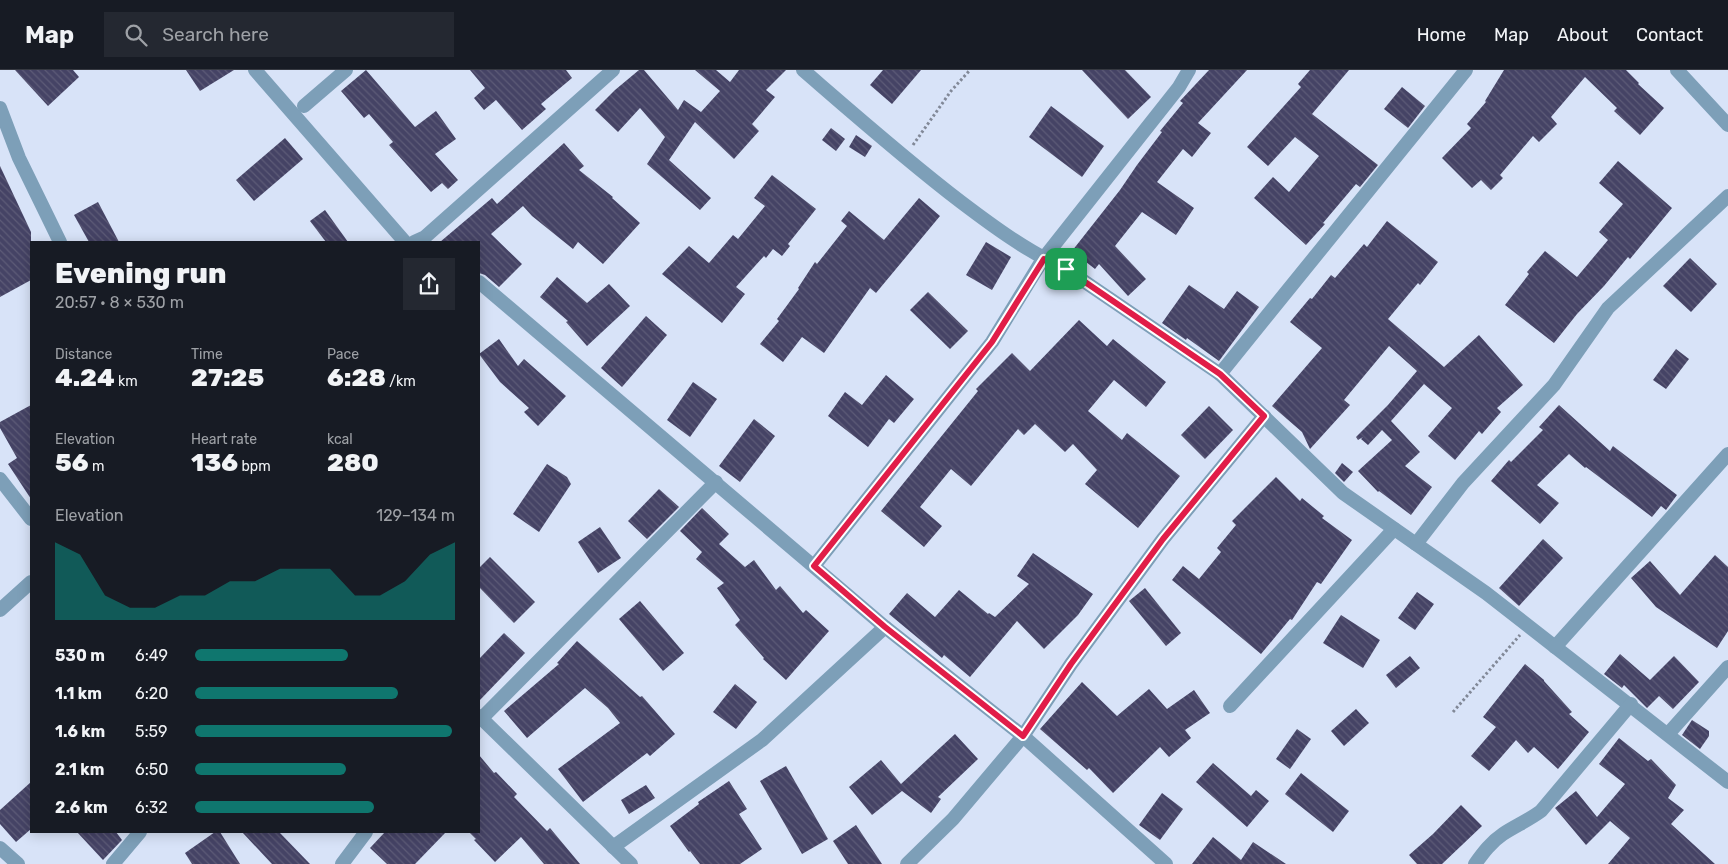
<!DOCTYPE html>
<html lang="en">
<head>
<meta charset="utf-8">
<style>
	:root { --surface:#171b24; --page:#242831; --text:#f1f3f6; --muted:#9ea1a6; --line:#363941; --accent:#0f766e }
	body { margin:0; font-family:Rubik,sans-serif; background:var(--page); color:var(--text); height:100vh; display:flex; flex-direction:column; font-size:19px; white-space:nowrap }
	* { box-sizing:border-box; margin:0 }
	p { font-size:16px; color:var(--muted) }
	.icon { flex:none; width:28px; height:28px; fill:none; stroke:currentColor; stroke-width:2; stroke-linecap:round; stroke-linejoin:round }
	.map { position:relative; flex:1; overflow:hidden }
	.panel { position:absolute; left:30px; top:171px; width:450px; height:592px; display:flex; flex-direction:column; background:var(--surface); border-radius:0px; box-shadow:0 2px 12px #0003 }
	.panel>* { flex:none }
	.pin { position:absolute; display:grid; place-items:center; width:42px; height:42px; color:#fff; margin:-21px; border-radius:10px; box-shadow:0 2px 8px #0006 }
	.round { display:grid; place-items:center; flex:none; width:52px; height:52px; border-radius:0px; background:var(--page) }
	.head { display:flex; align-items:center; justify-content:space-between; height:85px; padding:0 25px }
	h1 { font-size:28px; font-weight:800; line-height:38px }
	.metrics { display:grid; grid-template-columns:repeat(3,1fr); gap:8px; height:85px; padding:5px 25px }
	.metrics div { display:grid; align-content:center }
	.metrics b { font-size:25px; font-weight:800 }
	.metrics small { font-size:14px; font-weight:400 }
	.metrics p { font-size:14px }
	.chart { height:140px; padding:10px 25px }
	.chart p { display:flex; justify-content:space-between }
	.chart svg { width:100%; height:90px; margin-top:5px; fill:var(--accent); opacity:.7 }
	ul { padding:0 25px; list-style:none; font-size:16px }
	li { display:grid; grid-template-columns:80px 60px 1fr; align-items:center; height:38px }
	li i { height:12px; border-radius:6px; background:var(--accent) }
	header { display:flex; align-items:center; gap:30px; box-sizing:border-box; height:70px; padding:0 25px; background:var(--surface); border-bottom:1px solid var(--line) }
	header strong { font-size:24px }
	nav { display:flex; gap:28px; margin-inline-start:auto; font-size:18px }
	.search { width:350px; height:45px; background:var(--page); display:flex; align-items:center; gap:12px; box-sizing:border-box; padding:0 18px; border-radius:0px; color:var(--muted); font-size:19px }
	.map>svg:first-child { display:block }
	.building { fill:url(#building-back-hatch) }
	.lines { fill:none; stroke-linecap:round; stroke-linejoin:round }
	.path { stroke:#818897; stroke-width:3; stroke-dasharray:2.5 2.5; stroke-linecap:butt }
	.street { stroke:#7d9fb8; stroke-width:14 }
	.route-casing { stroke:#fff; stroke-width:10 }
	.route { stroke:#e11d48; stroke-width:6 }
</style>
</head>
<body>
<header>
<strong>Map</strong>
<div class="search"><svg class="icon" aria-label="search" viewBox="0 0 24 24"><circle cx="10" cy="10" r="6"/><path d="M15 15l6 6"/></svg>Search here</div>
<nav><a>Home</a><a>Map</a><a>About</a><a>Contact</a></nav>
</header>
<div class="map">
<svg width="1728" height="794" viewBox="0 0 1728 794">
	<defs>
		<pattern id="building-back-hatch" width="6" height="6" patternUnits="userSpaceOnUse" patternTransform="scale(1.25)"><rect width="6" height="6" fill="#454365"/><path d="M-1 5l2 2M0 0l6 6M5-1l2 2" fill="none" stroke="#5d5b77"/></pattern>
	</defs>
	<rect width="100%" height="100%" fill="#d8e3f8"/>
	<!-- building -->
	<g class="building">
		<path d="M15 0H73L79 7 48 36Z"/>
		<path d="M186 0H234L200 21Z"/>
		<path d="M366 0 415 57 436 41 456 69 435 84 458 110 448 119 442 113 431 122 389 75 393 72 369 44 364 48 341 21Z"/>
		<path d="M470 0H566L572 8 541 34 546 39 522 60 496 30 484 40 474 28 485 18Z"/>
		<path d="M639 0H644L678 40 684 30 701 42 720 21 695 0H716L730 12 739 0H786L766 20 775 27 752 54 759 61 734 89 695 52 669 90 711 128 700 140 647 94 665 67 640 38 618 62 595 40 615 20Z"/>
		<path d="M883 0H921L892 34 870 15Z"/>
		<path d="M1082 0H1125L1151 27 1128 49Z"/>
		<path d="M1209 0H1247L1198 53 1211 63 1192 87 1183 79 1157 112 1194 138 1176 165 1142 142 1115 176 1146 209 1128 226 1099 194 1095 199 1072 181 1120 120 1137 95 1162 62 1160 61 1183 33 1180 31Z"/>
		<path d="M1310 0H1349L1312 44 1378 95 1360 117 1356 114 1323 153 1325 154 1306 175 1254 128 1273 107 1289 122 1319 86 1295 67 1268 96 1247 77 1301 17 1298 14Z"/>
		<path d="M1504 0H1626L1639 13 1638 14 1664 38 1640 65 1614 41 1617 38 1585 7 1551 47 1557 54 1539 72 1533 66 1500 105 1503 108 1491 120 1481 110 1472 118 1442 88 1471 58 1467 54 1486 32 1485 31Z"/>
		<path d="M1402 17 1425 36 1408 58 1384 39Z"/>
		<path d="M1051 36 1104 76 1082 107 1029 67Z"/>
		<path d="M831 58 845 69 836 81 822 70Z"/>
		<path d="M856 65 872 76 865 87 849 77Z"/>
		<path d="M285 68 303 89 254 131 236 110Z"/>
		<path d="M564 73 584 96 579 100 613 127 612 128 640 153 603 194 578 172 573 179 532 146 523 136 491 164 522 194 499 217 485 205 479 203V172H440L492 128 497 134Z"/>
		<path d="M1618 91 1672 138 1630 189 1628 187 1604 216 1577 244 1554 273 1505 235 1529 204 1527 202 1545 181 1577 207 1608 170 1599 162 1623 134 1599 113Z"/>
		<path d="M0 96 31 162V210L0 227Z"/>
		<path d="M772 105 816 139 788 174 790 176 782 186 773 179 766 188 764 186 736 217 745 224 722 253 662 204 689 176 709 193 733 165 738 169 765 136 754 128Z"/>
		<path d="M919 128 940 146 876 223 870 218 824 283 802 267 783 292 760 274 779 251 777 249 799 219 798 218 815 192 817 194 847 156 841 151 849 141 884 170Z"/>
		<path d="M98 132 119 172H89L74 145Z"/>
		<path d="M325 140 348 172H326L310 151Z"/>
		<path d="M1387 151 1438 192 1420 215 1418 213 1388 249 1444 297 1479 265 1523 315 1497 338 1501 342 1482 364 1479 361 1455 390 1428 366 1452 338 1424 314 1391 351 1420 382 1405 396 1432 417 1411 445 1379 421 1378 422 1358 401 1392 370 1382 360 1368 375 1361 369 1363 367 1358 370 1356 367 1388 335 1417 301 1389 276 1344 330 1350 335 1310 379 1302 362 1272 336 1322 278 1290 252 1310 228 1312 229 1331 205 1335 208 1364 174 1367 177Z"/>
		<path d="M986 172 1011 187 992 220 966 205Z"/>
		<path d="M1690 188 1717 214 1691 242 1663 216Z"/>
		<path d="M557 207 587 233 609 214 630 236 587 276 566 252 568 251 540 227Z"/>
		<path d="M1189 215 1224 239 1237 221 1259 237 1219 291 1187 268 1186 270 1162 253Z"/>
		<path d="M928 222 968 261 950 279 910 240Z"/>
		<path d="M646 246 667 265 622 317 601 298Z"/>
		<path d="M1079 250 1107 276 1113 269 1166 312 1146 337 1114 310 1088 341 1122 370 1127 363 1180 406 1138 458 1085 414 1097 400 1073 374 1065 382 1035 354 1024 365 1018 359 971 416 951 399 920 437 942 456 924 477 881 441 978 321 976 319 1012 283 1030 301Z"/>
		<path d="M499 269 518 296 524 289 566 326 538 356 524 342 529 338 500 312 479 284Z"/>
		<path d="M1676 279 1689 289 1666 319 1653 310Z"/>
		<path d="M886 305 914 329 894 353 889 349 868 377 828 346 845 322 862 335Z"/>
		<path d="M693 312 717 329 690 367 667 350Z"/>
		<path d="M31 335V429L8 394 17 388 0 358V352Z"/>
		<path d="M1559 335 1610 381 1613 376 1677 425 1666 440 1661 436 1652 447 1586 397 1585 398 1569 384 1537 415 1559 433 1540 454 1491 411 1509 390 1511 392 1543 360 1539 357Z"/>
		<path d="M1209 336 1233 360 1205 389 1181 365Z"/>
		<path d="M754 349 775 366 740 412 719 396Z"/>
		<path d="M1342 393 1353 402 1344 412 1335 403Z"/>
		<path d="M547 394 567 407 571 414 539 462 513 444Z"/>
		<path d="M1276 407 1300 431 1302 428 1324 446 1322 448 1352 470 1321 514 1317 512 1292 550 1290 549 1261 584 1172 510 1183 496 1199 509 1221 482 1217 478 1236 455 1232 451Z"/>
		<path d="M659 419 679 437 647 469 628 451Z"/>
		<path d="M702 438 729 464 719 474 745 497 754 490 776 520 780 516 803 543 806 540 829 561 786 610 763 589 764 588 735 555 740 550 717 518 724 513 696 489 702 482 680 461Z"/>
		<path d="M600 457 621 488 598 503 578 472Z"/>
		<path d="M1543 469 1563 488 1519 536 1499 518Z"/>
		<path d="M1033 483 1093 524 1078 545 1044 579 1017 551 970 607 944 585 942 588 889 544 907 523 935 547 959 520 988 544 989 543 995 547 1029 514 1017 506Z"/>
		<path d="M1715 485 1728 497V561L1717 578 1656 537 1631 508 1650 491 1680 525Z"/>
		<path d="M490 487 535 532 514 553 479 517V498Z"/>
		<path d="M1145 518 1181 563 1166 576 1129 531Z"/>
		<path d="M1417 522 1434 534 1415 560 1398 548Z"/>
		<path d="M640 531 684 583 663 601 619 549Z"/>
		<path d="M1341 545 1380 570 1363 598 1323 573Z"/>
		<path d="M504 563 525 583 479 631V589Z"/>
		<path d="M577 571 640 627 642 626 675 664 650 686 647 683 583 732 558 699 620 653 608 638 585 618 527 668 504 641 559 594 557 593Z"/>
		<path d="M1620 584 1650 610 1674 586 1699 612 1673 639 1659 626 1647 638 1624 615 1622 618 1604 604Z"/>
		<path d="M1410 586 1420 598 1396 618 1386 605Z"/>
		<path d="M1525 594 1544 610V611L1572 642 1569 644 1589 662 1558 699 1534 677 1528 683 1516 670 1489 701 1471 686 1496 657 1483 647Z"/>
		<path d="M1082 612 1117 646 1149 619 1167 639 1194 620 1210 643 1185 660 1191 668 1169 687 1160 677 1113 723 1089 698 1087 700 1040 659Z"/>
		<path d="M735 614 757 632 736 659 713 642Z"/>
		<path d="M1356 639 1369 653 1344 676 1331 661Z"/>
		<path d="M1692 650 1709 661V666L1700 679 1682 665Z"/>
		<path d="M1297 659 1311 669 1290 699 1276 689Z"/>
		<path d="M955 664 978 689 938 727 941 729 931 743 902 721 872 745 849 717 881 690 901 714Z"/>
		<path d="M1619 668 1648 691 1651 689 1676 715 1668 728 1684 740 1671 754 1715 794H1608L1630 768 1610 751 1586 775 1555 738 1576 721 1597 747 1625 714 1599 694Z"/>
		<path d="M479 685 494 703 496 702 517 724 514 727 547 761 550 758 580 794H544L521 767 495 792 474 770 476 769 469 762H479Z"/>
		<path d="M1213 693 1251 726 1256 720 1269 731 1247 757 1196 712Z"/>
		<path d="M786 696 828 769 802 784 760 711Z"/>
		<path d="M1301 703 1349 741 1333 762 1285 724Z"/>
		<path d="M729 711 747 739 739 744 762 779 740 794H700L690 781 689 782 670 756 699 734 698 732Z"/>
		<path d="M31 712V759L16 772 0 754V740Z"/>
		<path d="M646 715 655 728 629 744 621 730Z"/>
		<path d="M1162 723 1183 739 1160 770 1139 755Z"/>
		<path d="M1461 735 1482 756 1442 794H1417L1409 785 1433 764Z"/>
		<path d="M856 755 882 794H848L833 771Z"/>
		<path d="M77 762H116L122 770 103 790Z"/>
		<path d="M215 762H220L240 794H192L185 783Z"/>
		<path d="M242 762H279L310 794H272Z"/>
		<path d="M385 762H446L415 794H387L370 778Z"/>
		<path d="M1213 767 1241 790 1253 772 1286 794H1192Z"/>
	</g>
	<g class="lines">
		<!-- path -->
		<g class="path">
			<path d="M913 75 951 21 970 0"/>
			<path d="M1453 642 1520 565"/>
		</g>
		<!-- street -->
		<g class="street">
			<path d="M255 0 405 172"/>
			<path d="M803 0C855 45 906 90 961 132 994 157 1028 182 1066 199L1220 304 1343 423 1486 523 1728 712"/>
			<path d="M1677 0 1728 55"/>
			<path d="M304 36 346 0"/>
			<path d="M0 38 19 88 60 172"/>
			<path d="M414 172 425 167 613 0"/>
			<path d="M479 212 885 557 1023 666 1166 794"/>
			<path d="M1220 304 1466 0"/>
			<path d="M0 409 31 449"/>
			<path d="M1416 474 1463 413 1554 315 1608 238 1728 126"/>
			<path d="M814 496 992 272 1043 189 1179 17 1189 0"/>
			<path d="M0 540 31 512"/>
			<path d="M1555 577 1728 384"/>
			<path d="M1230 636 1394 459"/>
			<path d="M479 646 631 794"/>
			<path d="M481 649 716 412"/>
			<path d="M1668 664 1728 597"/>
			<path d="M613 777 762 670 885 557"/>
			<path d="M0 778 18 794"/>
			<path d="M113 794 140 762"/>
			<path d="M342 794 366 762"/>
			<path d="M907 794 953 749 1023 666 1071 594 1163 469 1264 346"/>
			<path d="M1475 794C1483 783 1491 772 1503 764 1515 756 1529 750 1541 741L1631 634"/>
		</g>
	</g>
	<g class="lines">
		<!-- route casing -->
		<g class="route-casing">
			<path id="route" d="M1044 189 1066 199 1220 304 1264 346 1163 469 1071 594 1023 666 885 557 814 496 992 272Z"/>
		</g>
		<!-- route -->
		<use href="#route" class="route"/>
	</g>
</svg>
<div class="pin" style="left:1066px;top:199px;background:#1e9e55"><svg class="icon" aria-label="arrive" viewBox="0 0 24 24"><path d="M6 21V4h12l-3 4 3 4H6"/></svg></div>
<section class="panel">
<div class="head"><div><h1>Evening run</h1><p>20:57 · 8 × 530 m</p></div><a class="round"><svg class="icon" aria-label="share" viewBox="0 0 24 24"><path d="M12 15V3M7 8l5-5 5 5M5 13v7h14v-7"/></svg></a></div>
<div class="metrics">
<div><p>Distance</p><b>4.24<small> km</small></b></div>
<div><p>Time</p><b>27:25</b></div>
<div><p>Pace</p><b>6:28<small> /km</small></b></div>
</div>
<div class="metrics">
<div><p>Elevation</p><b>56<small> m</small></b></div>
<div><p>Heart rate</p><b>136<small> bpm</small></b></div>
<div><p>kcal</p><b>280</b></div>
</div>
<div class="chart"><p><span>Elevation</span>129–134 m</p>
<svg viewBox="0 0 160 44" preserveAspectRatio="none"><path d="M0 44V6L10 12L20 32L30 38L40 38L50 32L60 32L70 25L80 25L90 19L100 19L110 19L120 32L130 32L140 25L150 12L160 6V44z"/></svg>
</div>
<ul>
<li><b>530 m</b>6:49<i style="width:59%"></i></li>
<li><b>1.1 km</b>6:20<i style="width:78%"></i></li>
<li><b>1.6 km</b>5:59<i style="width:99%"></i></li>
<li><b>2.1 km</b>6:50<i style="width:58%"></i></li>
<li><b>2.6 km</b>6:32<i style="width:69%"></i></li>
</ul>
</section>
</div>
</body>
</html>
